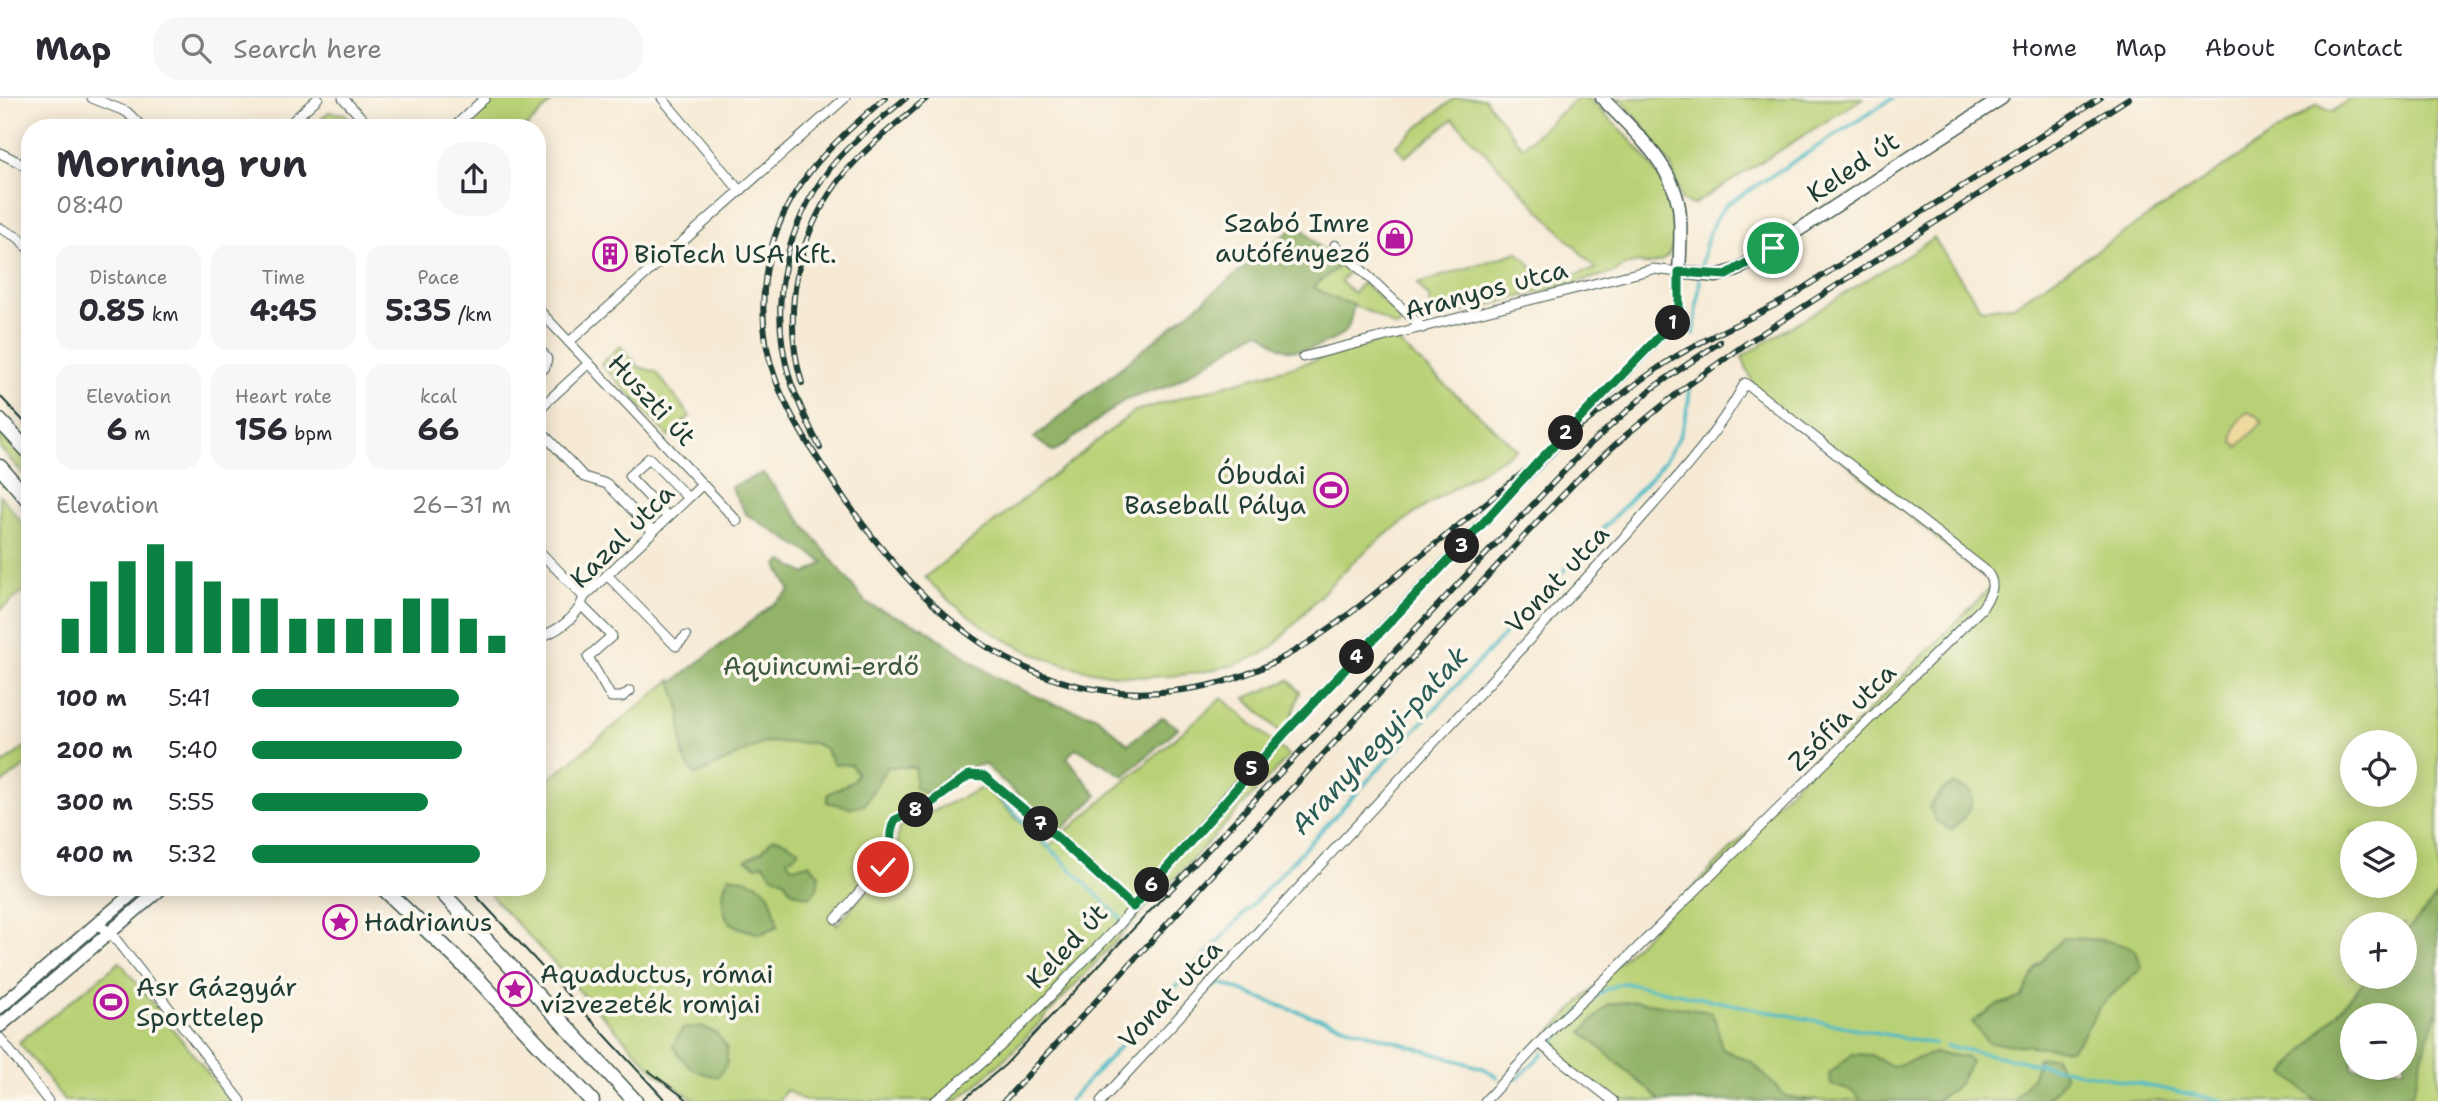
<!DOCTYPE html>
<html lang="en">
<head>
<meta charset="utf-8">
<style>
	:root { --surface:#fff; --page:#f7f7f7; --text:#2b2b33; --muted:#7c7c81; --line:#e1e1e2; --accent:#0b8043 }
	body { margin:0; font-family:"Shantell Sans",sans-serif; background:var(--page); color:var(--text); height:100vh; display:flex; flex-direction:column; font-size:26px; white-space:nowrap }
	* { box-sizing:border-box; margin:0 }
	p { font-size:23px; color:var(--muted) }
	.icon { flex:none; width:38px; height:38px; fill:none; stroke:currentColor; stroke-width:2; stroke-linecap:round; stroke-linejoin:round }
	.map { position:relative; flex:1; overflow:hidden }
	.side { position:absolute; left:21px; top:21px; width:525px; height:777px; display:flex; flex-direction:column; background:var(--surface); border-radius:28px; box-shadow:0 4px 18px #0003 }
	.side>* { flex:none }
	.tools { position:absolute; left:2340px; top:632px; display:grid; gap:14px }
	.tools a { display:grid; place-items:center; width:77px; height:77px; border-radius:50%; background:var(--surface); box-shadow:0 4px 18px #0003; font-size:35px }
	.pin { position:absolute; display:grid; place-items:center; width:60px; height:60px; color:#fff; margin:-30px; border:4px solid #fff; border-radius:50%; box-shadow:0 2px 7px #0007 }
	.km { position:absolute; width:35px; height:35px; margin:-18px; border-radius:50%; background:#222; color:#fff; font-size:19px; line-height:35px; text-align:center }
	.round { display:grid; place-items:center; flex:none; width:74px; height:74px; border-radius:28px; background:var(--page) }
	.summary { display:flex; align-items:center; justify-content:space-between; height:119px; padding:0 35px }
	h1 { font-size:38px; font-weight:700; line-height:52px }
	.stats { display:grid; grid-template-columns:repeat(3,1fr); gap:10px; height:119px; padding:7px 35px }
	.stats div { display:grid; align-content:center; border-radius:18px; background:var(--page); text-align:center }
	.stats b { font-size:30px; font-weight:700 }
	.stats small { font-size:19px; font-weight:400 }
	.stats p { font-size:19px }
	.chart { height:196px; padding:14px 35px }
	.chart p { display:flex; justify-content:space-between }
	.chart svg { width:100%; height:126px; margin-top:7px; stroke:var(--accent); stroke-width:6 }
	ul { padding:0 35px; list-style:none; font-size:23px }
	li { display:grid; grid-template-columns:112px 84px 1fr; align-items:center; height:52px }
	li i { height:18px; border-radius:9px; background:var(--accent) }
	header { display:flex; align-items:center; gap:42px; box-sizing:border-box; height:98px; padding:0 35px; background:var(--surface); border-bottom:2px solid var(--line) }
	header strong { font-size:33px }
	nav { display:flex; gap:38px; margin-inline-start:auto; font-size:24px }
	.search { width:490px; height:63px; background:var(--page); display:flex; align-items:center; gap:18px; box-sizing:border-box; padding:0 24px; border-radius:28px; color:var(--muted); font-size:26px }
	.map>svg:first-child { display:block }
	.green { fill:#b9d176; stroke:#6c8755; stroke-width:2; fill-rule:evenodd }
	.forest { fill:#92b367; stroke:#58784e; stroke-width:2; fill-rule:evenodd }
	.sand { fill:#eeda9e; stroke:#868c69; stroke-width:2 }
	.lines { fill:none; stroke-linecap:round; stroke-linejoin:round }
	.stream { stroke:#4dbbc5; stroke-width:3.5 }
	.street-casing { stroke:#3f574c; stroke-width:11 }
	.secondary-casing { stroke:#3f574c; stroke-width:15 }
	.primary-casing { stroke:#3f574c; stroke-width:17 }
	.street { stroke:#fff; stroke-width:9 }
	.secondary { stroke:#fff; stroke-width:12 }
	.primary { stroke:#fff; stroke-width:14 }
	.tram { stroke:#1f3d34; stroke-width:2 }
	.rail-casing { stroke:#1f3d34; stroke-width:6 }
	.rail { stroke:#fbf7ec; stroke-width:3.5; stroke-dasharray:10; stroke-linecap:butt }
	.route-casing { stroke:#fff; stroke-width:14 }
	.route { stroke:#0b8043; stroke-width:9 }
	.labels { text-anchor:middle; stroke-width:7; stroke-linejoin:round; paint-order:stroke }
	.street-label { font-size:26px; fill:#1f3d34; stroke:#fbf7ec }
	.poi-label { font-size:26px; fill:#1f3d34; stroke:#fbf7ec; text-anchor:start }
	.park-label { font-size:26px; fill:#3e5b41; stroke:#fbf7ec }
	.water-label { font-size:28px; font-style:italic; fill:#2a5c58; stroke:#fbf7ec }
</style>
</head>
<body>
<header>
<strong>Map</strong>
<div class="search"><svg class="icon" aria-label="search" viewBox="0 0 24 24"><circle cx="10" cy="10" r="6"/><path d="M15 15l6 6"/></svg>Search here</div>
<nav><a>Home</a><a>Map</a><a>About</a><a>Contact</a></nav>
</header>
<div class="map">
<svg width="2438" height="1003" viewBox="0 0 2438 1003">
	<rect width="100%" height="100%" fill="#fbf7ec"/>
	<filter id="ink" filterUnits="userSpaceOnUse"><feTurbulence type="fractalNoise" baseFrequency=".0143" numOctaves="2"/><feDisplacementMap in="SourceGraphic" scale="14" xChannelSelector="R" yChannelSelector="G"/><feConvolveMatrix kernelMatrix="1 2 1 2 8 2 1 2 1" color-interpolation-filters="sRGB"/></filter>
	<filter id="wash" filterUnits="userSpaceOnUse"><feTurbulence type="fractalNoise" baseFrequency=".00686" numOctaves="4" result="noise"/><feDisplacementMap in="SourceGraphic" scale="28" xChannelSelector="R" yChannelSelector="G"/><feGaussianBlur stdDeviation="1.57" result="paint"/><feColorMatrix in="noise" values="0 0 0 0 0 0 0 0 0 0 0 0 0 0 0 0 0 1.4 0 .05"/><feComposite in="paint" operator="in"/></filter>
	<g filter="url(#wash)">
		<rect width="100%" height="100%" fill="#f6ead5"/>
		<!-- green -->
		<g class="green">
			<path d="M496 0H556L526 30H464Z"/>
			<path d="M1455 0H1484L1522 49 1577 0H1588C1624 35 1684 86 1674 143 1670 161 1662 165 1644 167L1640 164 1625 167 1616 174 1439 220 1430 213 1429 199 1417 186 1518 154 1547 184 1596 171 1453 21 1405 59 1396 47Z"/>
			<path d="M1619 0H1863L1693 107 1682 103 1671 68 1644 29Z"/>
			<path d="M2351 0H2438V1003H1613L1539 945 1993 487 1835 356 1756 293 1742 259 1934 140 1981 211 2013 208 2317 7 2332 14ZM2352 644H2404V696H2352ZM2352 735H2404V788H2352ZM2352 826H2404V878H2352ZM2352 917H2404V970H2352Z"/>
			<path d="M329 14 345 16 358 30H311Z"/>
			<path d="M1343 165 1350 171 1341 184 1354 195 1363 184 1400 219 1402 223 1398 229H1395L1374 216 1333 200 1313 189Z"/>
			<path d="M1393 240 1517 351C1463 385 1407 416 1359 459 1335 480 1314 505 1292 528 1285 535 1278 545 1270 551 1247 566 1216 572 1189 576 1105 587 1026 564 960 511 947 502 936 490 925 479L1135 313Z"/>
			<path d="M620 248 639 269 656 274 690 318 669 339 601 266Z"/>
			<path d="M0 334 30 365V383L0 350Z"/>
			<path d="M0 397 30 435V488L0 512Z"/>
			<path d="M671 582 680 610 683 657 696 677 765 644 814 645 825 650 829 659 851 667 857 675 853 683 864 707 887 669H915V689L929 698V703L899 716 885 759 833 819 837 827 896 758 899 729 984 689 1047 750 1222 600 1289 658 1012 954 973 990 955 1003H805L786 992 779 1003H696L656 975 483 789H537V688L543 686Z"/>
			<path d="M1289 582 1300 594 1290 624 1280 634 1245 600Z"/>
			<path d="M30 645V664L0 687V668Z"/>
			<path d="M120 864 230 1003H65L19 944Z"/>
		</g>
		<!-- forest -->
		<g class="forest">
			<path d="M1298 126 1323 153 1328 149 1343 165 1313 189 1333 200 1354 207C1352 213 1351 223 1348 229 1339 244 1304 255 1287 252 1278 250 1267 239 1259 233L1169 288 1125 302 1054 354 1034 340Z"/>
			<path d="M763 375 867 506 924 530 996 580 1053 606 1096 618 1128 646 1163 619 1178 630 1124 678 1076 650 1067 659 1097 698 1059 734 984 666 951 674 929 698 915 689V669H887L864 707 852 710 827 704 828 696 853 683 857 675 851 667 834 666 825 650 814 645 765 644 696 677C677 660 683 637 680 613 679 604 675 594 672 585L790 493 777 467 783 463 806 476 824 464 746 416 731 389Z"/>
			<path d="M1954 686 1970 693C1976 712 1963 720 1951 732L1937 724 1929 709 1944 691Z"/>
			<path d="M773 740 782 742 799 752 795 757 787 761 790 768 794 769 810 766 819 776 817 791 810 799C796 796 790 795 784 782L771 777 764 766 757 768 746 762 763 752Z"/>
			<path d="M729 778C769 786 769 789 778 828L761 836C752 833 736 831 729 823 720 812 722 789 729 778Z"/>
			<path d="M2438 797V910L2425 948 2413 995 2390 1003H2316L2285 975 2368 879 2404 878 2405 836ZM2404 917V970H2352V917Z"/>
			<path d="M2063 840C2088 841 2114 840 2136 853L2142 870 2101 907 2080 942 2070 951 1988 945 1972 924 1997 907 2022 899 2036 869Z"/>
			<path d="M1635 903 1711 914 1716 924 1722 951 1752 964 1785 998 1817 1003H1661L1582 934 1609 906Z"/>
			<path d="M700 928 716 935 727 949V965L718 979C693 974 686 969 673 948L682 931Z"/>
			<path d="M1934 955 1966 959 1971 964 1957 988 1935 1003H1861L1855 994 1832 987 1829 976 1852 956 1871 957 1892 969Z"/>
			<path d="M2055 959 2065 978 2058 990 2043 1003H2013L2033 978 2038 961Z"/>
		</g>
		<!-- sand -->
		<path class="sand" d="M2247 314 2258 318 2263 324 2238 349 2233 343C2233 330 2237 323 2247 314Z"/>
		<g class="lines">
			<!-- stream -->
			<g class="stream">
				<path d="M1701 173C1704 149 1709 126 1726 107L1893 0"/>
				<path d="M1694 237 1700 181"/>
				<path d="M988 688 1127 827"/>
				<path d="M1212 890 1221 885 1289 911 1485 971 1497 979"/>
				<path d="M1551 947C1571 926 1594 890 1624 885L1935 946"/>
				<path d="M1946 948 2225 1003"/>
				<path d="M1518 980 1543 955"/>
				<path d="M1069 1003 1654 376C1679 345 1686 331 1690 291"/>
			</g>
		</g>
	</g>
	<g filter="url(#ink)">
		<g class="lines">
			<!-- street casing -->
			<g class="street-casing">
				<g id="street">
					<path d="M92 0 127 14 143 30"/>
					<path d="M343 0 371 30"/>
					<path d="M662 0 740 93"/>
					<path d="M285 30 318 0"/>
					<path d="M453 30 485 0"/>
					<path d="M0 55 24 67 30 73"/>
					<path d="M0 130 19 140 30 153"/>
					<path d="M1335 147 1423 230"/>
					<path d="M537 210 737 423"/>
					<path d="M569 244 845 0"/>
					<path d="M537 247 547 261 545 269 537 278"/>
					<path d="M537 313 589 265"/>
					<path d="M537 329 584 379 607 386 653 433"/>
					<path d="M668 419 629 378 649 360 688 400"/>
					<path d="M537 451 584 499"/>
					<path d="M607 477 676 548 686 538"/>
					<path d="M582 508 612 538 588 559 611 599H622L630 593"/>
					<path d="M537 540C556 534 578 520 584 499L702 387"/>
					<path d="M836 821 892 756 891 730 895 722 928 707 969 677 984 678 1059 741 1133 809"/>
					<path d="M96 826 110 834 241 1003"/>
					<path d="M0 940 48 1003"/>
					<path d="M1539 945 1613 1003"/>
					<path d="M935 1003C989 963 1027 923 1072 875 1089 857 1108 840 1124 821 1164 775 1201 727 1242 682 1382 528 1526 379 1669 229L1679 216V174L1653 171 1303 259"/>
					<path d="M1101 1003 1630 433C1671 386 1715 341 1745 285L1985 472C1998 486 1991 496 1982 510L1614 873 1556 927 1485 1003"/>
				</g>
			</g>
			<!-- secondary casing -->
			<g class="secondary-casing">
				<g id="secondary">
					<path d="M1602 0C1632 31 1671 64 1679 109 1682 131 1680 153 1679 174L1716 178 1737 172 2002 0"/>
					<path d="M0 909 140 789"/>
					<path d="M0 928 163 789"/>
				</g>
			</g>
			<!-- primary casing -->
			<g class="primary-casing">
				<g id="primary">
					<path d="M0 323 30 355"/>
					<path d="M0 369 30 404"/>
					<path d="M382 789 475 878 592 1003"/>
					<path d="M437 789 635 1003"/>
				</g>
			</g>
			<!-- street -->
			<use href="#street" class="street"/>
			<!-- secondary -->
			<use href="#secondary" class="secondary"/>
			<!-- primary -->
			<use href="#primary" class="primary"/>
			<!-- tram -->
			<g class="tram">
				<path d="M0 298 30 330"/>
				<path d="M468 789 666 1003"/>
				<path d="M649 973 689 1003"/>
				<path d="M962 1003 1005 967 1167 795"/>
			</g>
			<!-- rail casing -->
			<g class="rail-casing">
				<g id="rail">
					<path d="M885 0C828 49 781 91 767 169 751 260 787 315 835 387 923 517 1030 621 1201 589 1292 572 1358 509 1428 452 1506 390 1582 323 1664 266 1707 237 1756 220 1800 193"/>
					<path d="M1791 198 2100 0"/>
					<path d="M802 285C781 214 797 134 844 76 868 47 899 24 927 0"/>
					<path d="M820 350C809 328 798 305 790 281 768 208 784 129 831 69 852 43 880 22 906 0"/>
					<path d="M1167 795 1588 348 1654 289 1720 244"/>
					<path d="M1004 1003 1541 420 1582 377 1626 337 1684 290 1747 245 2129 0"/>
				</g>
			</g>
			<!-- rail -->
			<use href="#rail" class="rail"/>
		</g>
	</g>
	<g class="lines" filter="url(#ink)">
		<!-- route casing -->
		<g class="route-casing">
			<path id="route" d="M883 769C898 747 885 741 895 722L928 707 969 677 984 678 1059 741 1133 809 1284 636 1473 436 1539 363 1674 223 1679 216V174L1726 177 1773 150"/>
		</g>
		<!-- route -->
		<use href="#route" class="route"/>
	</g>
	<!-- icons -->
	<defs>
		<g id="shop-ring" transform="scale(1.75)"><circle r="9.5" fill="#fbf7ec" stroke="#b5179e" stroke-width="1.5"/><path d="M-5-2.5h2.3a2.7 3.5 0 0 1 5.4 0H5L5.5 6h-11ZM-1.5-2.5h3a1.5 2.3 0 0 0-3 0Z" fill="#b5179e"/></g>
		<g id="building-ring" transform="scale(1.75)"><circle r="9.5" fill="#fbf7ec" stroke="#b5179e" stroke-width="1.5"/><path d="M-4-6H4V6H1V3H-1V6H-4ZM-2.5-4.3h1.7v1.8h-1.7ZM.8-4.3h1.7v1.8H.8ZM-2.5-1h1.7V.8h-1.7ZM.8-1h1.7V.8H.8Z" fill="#b5179e"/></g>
		<g id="stadium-ring" transform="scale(1.75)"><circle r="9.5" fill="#fbf7ec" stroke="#b5179e" stroke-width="1.5"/><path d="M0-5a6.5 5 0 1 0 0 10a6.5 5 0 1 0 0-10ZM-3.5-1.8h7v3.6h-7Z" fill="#b5179e"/></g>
		<g id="sight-ring" transform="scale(1.75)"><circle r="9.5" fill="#fbf7ec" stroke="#b5179e" stroke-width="1.5"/><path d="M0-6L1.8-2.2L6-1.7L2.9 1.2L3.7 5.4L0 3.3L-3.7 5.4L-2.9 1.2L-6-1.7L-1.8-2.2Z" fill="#b5179e"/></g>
	</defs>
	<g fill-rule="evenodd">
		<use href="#shop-ring" x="1395" y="140"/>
		<use href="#building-ring" x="610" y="156"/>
		<use href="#stadium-ring" x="1331" y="392"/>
		<use href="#sight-ring" x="340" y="824"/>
		<use href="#sight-ring" x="515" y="891"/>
		<use href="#stadium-ring" x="111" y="904"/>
	</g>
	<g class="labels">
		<!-- street labels -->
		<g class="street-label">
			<text transform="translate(1853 69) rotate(-34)" y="9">Keled út</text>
			<text transform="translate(1486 192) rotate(-15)" y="9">Aranyos utca</text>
			<text transform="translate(652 302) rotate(47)" y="9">Huszti út</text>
			<text transform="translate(622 438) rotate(-45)" y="9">Kazal utca</text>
			<text transform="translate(1557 481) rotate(-47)" y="9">Vonat utca</text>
			<text transform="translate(1842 619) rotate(-45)" y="9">Zsófia utca</text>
			<text transform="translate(1067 848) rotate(-47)" y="9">Keled út</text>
			<text transform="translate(1170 896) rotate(-47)" y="9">Vonat utca</text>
		</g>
		<!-- poi labels -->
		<g class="poi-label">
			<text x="1370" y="134" text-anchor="end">Szabó Imre<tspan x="1370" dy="30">autófényező</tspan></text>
			<text x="634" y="165">BioTech USA Kft.</text>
			<text x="1306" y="386" text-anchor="end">Óbudai<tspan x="1306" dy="30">Baseball Pálya</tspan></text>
			<text x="364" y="833">Hadrianus</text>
			<text x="540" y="885">Aquaductus, római<tspan x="540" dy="30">vízvezeték romjai</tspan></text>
			<text x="136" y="898">Asr Gázgyár<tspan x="136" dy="30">Sporttelep</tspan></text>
		</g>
		<!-- park labels -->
		<g class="park-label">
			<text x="821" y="577">Aquincumi-erdő</text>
		</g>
		<!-- water labels -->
		<g class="water-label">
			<text transform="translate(1379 642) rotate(-47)" y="10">Aranyhegyi-patak</text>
		</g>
	</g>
</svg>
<div class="tools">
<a><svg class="icon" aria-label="locate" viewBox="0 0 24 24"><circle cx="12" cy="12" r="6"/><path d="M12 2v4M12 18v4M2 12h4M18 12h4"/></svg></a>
<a><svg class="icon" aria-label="layers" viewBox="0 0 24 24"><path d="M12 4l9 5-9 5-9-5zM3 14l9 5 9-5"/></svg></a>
<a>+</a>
<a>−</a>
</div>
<div class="pin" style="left:1773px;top:150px;background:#1e9e55"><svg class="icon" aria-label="arrive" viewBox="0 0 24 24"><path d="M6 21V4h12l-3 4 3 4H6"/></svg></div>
<div class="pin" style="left:883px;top:769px;background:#d93025"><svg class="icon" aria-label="check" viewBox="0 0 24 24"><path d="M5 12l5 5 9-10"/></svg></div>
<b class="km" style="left:1673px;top:225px">1</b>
<b class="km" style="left:1566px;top:335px">2</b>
<b class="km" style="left:1462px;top:448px">3</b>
<b class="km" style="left:1357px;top:559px">4</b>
<b class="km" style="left:1252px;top:671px">5</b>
<b class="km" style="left:1152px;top:787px">6</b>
<b class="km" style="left:1041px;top:726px">7</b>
<b class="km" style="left:916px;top:712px">8</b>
<section class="side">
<div class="summary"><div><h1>Morning run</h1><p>08:40</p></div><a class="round"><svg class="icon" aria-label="share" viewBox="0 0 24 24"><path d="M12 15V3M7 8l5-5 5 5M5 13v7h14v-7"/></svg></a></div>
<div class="stats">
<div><p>Distance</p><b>0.85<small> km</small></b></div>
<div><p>Time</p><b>4:45</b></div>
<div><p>Pace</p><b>5:35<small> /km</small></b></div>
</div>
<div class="stats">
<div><p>Elevation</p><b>6<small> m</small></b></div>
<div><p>Heart rate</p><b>156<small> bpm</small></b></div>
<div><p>kcal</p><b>66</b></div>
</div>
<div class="chart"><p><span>Elevation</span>26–31 m</p>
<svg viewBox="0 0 160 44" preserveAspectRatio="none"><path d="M5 44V32M15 44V19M25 44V12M35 44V6M45 44V12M55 44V19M65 44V25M75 44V25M85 44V32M95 44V32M105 44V32M115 44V32M125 44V25M135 44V25M145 44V32M155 44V38"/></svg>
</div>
<ul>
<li><b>100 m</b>5:41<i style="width:80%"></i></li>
<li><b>200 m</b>5:40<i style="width:81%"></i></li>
<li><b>300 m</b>5:55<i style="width:68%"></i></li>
<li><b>400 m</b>5:32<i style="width:88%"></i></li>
</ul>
</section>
</div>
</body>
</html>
